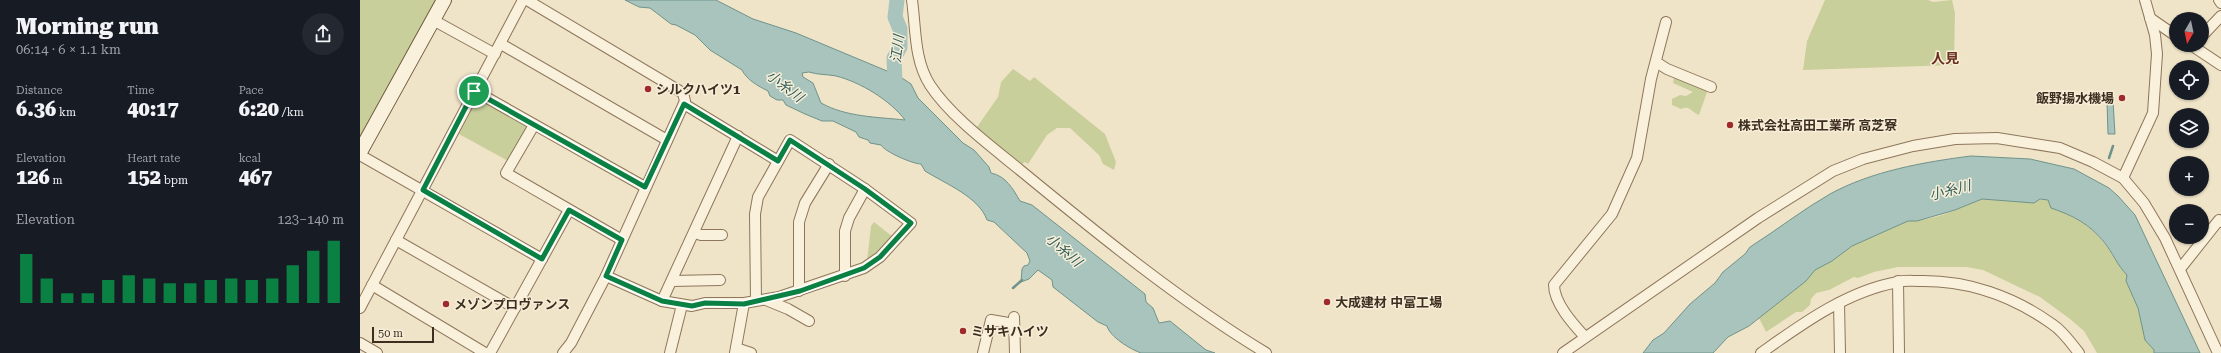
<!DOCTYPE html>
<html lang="en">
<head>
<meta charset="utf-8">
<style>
	:root { --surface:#171b24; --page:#242831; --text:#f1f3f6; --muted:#9ea1a6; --accent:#0b8043 }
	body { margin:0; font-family:"Roboto Serif","Noto Sans JP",serif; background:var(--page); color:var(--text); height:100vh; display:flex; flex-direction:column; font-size:15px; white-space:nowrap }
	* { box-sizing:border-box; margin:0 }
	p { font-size:13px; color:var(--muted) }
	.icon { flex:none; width:22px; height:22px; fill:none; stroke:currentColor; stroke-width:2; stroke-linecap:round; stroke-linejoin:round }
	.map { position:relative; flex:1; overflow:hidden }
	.panel { display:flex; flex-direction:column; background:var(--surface); width:360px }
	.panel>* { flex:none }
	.needle { width:26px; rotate:189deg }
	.fabs { position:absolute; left:1809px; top:12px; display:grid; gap:8px }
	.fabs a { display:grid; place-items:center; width:40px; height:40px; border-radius:50%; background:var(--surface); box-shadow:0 1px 3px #0004; font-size:20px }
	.scale { position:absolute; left:12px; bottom:10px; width:62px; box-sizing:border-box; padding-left:4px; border:2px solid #3d2e20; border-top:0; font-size:11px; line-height:14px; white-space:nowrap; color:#3d2e20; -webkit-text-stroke:3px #f7eed8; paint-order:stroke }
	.pin { position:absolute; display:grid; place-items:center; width:34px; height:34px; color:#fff; margin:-17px; border:2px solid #fff; border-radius:50%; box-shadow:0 1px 4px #0007 }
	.round { display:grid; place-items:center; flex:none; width:42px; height:42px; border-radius:21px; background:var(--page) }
	.overview { display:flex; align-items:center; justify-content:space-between; height:68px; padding:0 16px }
	h1 { font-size:22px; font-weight:800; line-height:30px }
	.figures { display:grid; grid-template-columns:repeat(3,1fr); gap:6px; height:68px; padding:4px 16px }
	.figures div { display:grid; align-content:center }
	.figures b { font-size:20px; font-weight:800 }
	.figures small { font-size:11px; font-weight:400 }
	.figures p { font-size:11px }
	.chart { height:112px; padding:8px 16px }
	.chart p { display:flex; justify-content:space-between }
	.chart svg { width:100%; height:72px; margin-top:4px; stroke:var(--accent); stroke-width:6 }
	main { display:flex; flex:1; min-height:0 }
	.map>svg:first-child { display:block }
	.green { fill:#c9cf9b }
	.water { fill:#a9c4bc; stroke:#6f938a; fill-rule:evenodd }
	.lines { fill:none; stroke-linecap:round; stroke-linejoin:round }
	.stream { stroke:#6f938a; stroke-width:2.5 }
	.river { stroke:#a9c4bc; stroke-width:15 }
	.street-casing { stroke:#8d765c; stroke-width:12 }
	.secondary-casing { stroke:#6f573f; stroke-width:16 }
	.street { stroke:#faf1dc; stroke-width:10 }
	.secondary { stroke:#faf1dc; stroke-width:14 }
	.route-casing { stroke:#fff; stroke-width:8 }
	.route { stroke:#0b8043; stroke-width:5 }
	.poi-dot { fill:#9e2a2b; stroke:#f7eed8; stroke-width:1.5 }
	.labels { text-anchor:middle; stroke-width:3; stroke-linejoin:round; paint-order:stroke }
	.poi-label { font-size:13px; font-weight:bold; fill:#3d2e20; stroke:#f7eed8; text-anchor:start }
	.water-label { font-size:14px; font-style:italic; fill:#2f5d5a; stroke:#f7eed8 }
	.neighbourhood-label { font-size:14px; font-weight:bold; fill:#6b2e1e; stroke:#f7eed8 }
</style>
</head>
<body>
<main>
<section class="panel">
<div class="overview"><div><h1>Morning run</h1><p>06:14 · 6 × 1.1 km</p></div><a class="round"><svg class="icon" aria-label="share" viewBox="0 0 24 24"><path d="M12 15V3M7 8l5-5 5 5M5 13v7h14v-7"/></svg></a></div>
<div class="figures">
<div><p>Distance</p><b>6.36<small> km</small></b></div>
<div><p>Time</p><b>40:17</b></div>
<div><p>Pace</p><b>6:20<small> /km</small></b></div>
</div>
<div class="figures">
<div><p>Elevation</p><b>126<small> m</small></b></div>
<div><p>Heart rate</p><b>152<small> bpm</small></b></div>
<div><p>kcal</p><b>467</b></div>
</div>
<div class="chart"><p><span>Elevation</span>123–140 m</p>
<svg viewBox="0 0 160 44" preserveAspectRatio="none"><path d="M5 44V14M15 44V29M25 44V38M35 44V38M45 44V30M55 44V27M65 44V29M75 44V32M85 44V32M95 44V30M105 44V29M115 44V30M125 44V29M135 44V21M145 44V12M155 44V6"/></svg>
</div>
</section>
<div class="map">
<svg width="1861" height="353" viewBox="0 0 1861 353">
	<rect width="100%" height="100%" fill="#f0e4c8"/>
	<!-- green -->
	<g class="green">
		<path d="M0 0H77L0 139Z"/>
		<path d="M1465 0H1568L1573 2 1592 0 1595 13 1594 63 1593 65 1443 70 1447 41Z"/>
		<path d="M653 69 670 81 674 77 745 134 756 162 754 170 743 164 739 155 710 128H697L687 135 668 164 665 162 661 165 619 131 617 127 638 97 641 82Z"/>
		<path d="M1314 77 1345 87 1347 92 1339 115C1331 112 1330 105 1321 109L1312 105V99L1320 95 1326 96 1333 92 1313 83Z"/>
		<path d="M119 99 168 126 150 162 99 134 117 100Z"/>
		<path d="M1622 199 1688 200 1691 208C1714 216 1728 223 1744 243 1753 253 1757 265 1767 275L1766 281 1778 308 1785 340 1794 350V353H1737L1724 331 1710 319 1680 297 1623 270 1606 267H1538L1514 272 1498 278 1494 277 1469 290 1456 293 1451 299 1450 305 1442 312H1436L1406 332 1399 318 1446 281 1455 270 1472 261 1492 246 1548 221C1573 221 1599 209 1622 199Z"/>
		<path d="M514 222 533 237 519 254 507 261 511 226Z"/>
	</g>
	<!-- water -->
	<g class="water">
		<path d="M265 0H356L393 19 436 33 539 76 551 84 558 98 603 143 614 150 629 167 631 173C646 176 653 189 660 201L672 205 785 294 786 302 793 308 799 323 810 321 846 350 855 353H781C770 349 750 337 747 326L738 322 693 287 692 280 678 270 669 279 661 282 662 269 664 266 668 265 670 261 667 253 634 222 627 220C619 197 586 184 565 171L561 164C553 164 525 152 521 145L510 143 508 140 499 137 496 132 473 121H462L445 114 426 105 423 100H417L410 96 408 91C398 86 387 80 382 70L350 50 335 35 316 25 311 24 290 8 279 7ZM449 72C458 75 466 74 476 76 500 82 530 100 545 120 517 117 486 117 461 103L453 83 443 77 442 73Z"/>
		<path d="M1747 101H1753L1755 134H1748Z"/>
		<path d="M1611 156 1670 159 1714 169 1749 188 1758 196 1775 215 1840 353H1794V350L1785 340 1778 308 1766 281 1767 275C1757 265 1753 253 1744 242 1728 223 1714 216 1691 208L1688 200 1680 199 1674 203 1622 199 1595 210 1557 221H1548L1492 246 1472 261 1455 270 1446 281 1389 326 1368 337 1353 353H1283L1293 340 1304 333 1330 304 1355 283 1363 272 1385 254 1390 247C1417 230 1442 210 1470 194 1512 171 1564 162 1611 156Z"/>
	</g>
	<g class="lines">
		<!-- stream -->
		<g class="stream">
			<path d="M1749 158 1753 146"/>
			<path d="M653 288 662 280"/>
		</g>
		<!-- river -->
		<path class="river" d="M537 0 535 17 540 29V47L534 58 535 83 539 94"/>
		<!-- street casing -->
		<g class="street-casing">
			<g id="street">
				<path d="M167 0 323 93 325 101 246 276 211 343 203 353"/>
				<path d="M552 0C556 29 554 60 570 85 590 116 632 147 660 170 738 234 820 301 906 353"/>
				<path d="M1859 0 1861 3"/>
				<path d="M1790 18 1816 36"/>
				<path d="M73 20 135 54"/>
				<path d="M1842 36 1861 16"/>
				<path d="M141 44 307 140"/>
				<path d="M1831 45 1861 65"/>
				<path d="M1296 62 1307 69 1351 87"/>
				<path d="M115 91 285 187"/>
				<path d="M324 104 418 161"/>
				<path d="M174 125 146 173 262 240"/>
				<path d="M0 155 182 259"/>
				<path d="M1763 178 1793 113 1797 54 1795 35 1785 0"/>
				<path d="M334 233 341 235H362"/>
				<path d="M36 240 155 308"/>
				<path d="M1820 269 1859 220 1861 222"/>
				<path d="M246 276 302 301 332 306 345 303H384L419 297 504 268 520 257 551 223 505 189 430 140 398 197 395 214 396 301"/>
				<path d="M485 276V231L489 218 505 189"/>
				<path d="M312 281 360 280"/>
				<path d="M1538 281 1539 353"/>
				<path d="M12 285 125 353"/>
				<path d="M439 291V222L445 203 469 164"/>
				<path d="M406 300 428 309 449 321"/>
				<path d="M302 301 378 136"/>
				<path d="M1479 303 1480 353"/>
				<path d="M0 308 163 0"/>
				<path d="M654 317 655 353"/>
				<path d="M1225 337C1213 324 1194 303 1194 285L1252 214 1277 158 1291 79 1306 22"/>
				<path d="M0 343 17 353"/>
				<path d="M376 348 391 353"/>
				<path d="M130 353 209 210"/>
				<path d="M310 353 322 305"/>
				<path d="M375 353 384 303"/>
				<path d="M623 353 631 320 654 324"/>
				<path d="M1203 353 1398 218 1473 171 1503 159 1553 146 1595 139 1637 138 1700 148 1733 162 1763 178 1784 203 1805 238 1858 353"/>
				<path d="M1401 353C1442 324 1487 291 1538 282 1544 280 1552 281 1559 281 1607 280 1653 296 1692 324 1703 331 1711 343 1719 353"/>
			</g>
		</g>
		<!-- secondary casing -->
		<g class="secondary-casing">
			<path id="secondary" d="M0 152 84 0"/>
		</g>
		<!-- street -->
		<use href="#street" class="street"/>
		<!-- secondary -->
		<use href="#secondary" class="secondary"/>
	</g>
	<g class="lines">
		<!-- route casing -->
		<g class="route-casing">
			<path id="route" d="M114 91 285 187 324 104 418 161 430 140 505 189 551 223 520 257 504 268 440 291 384 304 345 303 332 306 302 301 246 276 262 240 209 210 182 259 63 190Z"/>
		</g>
		<!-- route -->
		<use href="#route" class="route"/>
	</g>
	<!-- markers -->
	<g class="poi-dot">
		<circle cx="288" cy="89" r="4"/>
		<circle cx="1762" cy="98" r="4"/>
		<circle cx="1370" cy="125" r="4"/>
		<circle cx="967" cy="302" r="4"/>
		<circle cx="86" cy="304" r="4"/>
		<circle cx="603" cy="331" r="4"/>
	</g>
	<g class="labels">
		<!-- poi labels -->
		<g class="poi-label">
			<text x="296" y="94">シルクハイツ1</text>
			<text x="1754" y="103" text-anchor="end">飯野揚水機場</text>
			<text x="1378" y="130">株式会社高田工業所 高芝寮</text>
			<text x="975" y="307">大成建材 中富工場</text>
			<text x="94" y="309">メゾンプロヴァンス</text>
			<text x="611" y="336">ミサキハイツ</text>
		</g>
		<!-- water labels -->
		<g class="water-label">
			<text transform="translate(537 49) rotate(-83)" y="5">江川</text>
			<text transform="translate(425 86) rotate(37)" y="5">小糸川</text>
			<text transform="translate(1590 190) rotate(-14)" y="5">小糸川</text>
			<text transform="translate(704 250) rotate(41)" y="5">小糸川</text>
		</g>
		<!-- neighbourhood labels -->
		<g class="neighbourhood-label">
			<text x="1585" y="63">人見</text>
		</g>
	</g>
</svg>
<div class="fabs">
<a><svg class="needle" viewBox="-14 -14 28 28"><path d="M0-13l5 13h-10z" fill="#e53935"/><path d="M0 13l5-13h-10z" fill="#9ea1a6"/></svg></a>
<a><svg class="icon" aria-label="locate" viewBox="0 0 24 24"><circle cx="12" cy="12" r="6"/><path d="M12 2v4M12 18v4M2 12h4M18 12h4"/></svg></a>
<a><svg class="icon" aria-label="layers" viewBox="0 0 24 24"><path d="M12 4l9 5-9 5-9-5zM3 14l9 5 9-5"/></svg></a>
<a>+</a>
<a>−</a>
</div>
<div class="scale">50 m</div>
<div class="pin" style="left:114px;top:91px;background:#1e9e55"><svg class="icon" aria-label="arrive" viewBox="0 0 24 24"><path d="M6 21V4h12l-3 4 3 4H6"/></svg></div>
</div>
</main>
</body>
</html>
